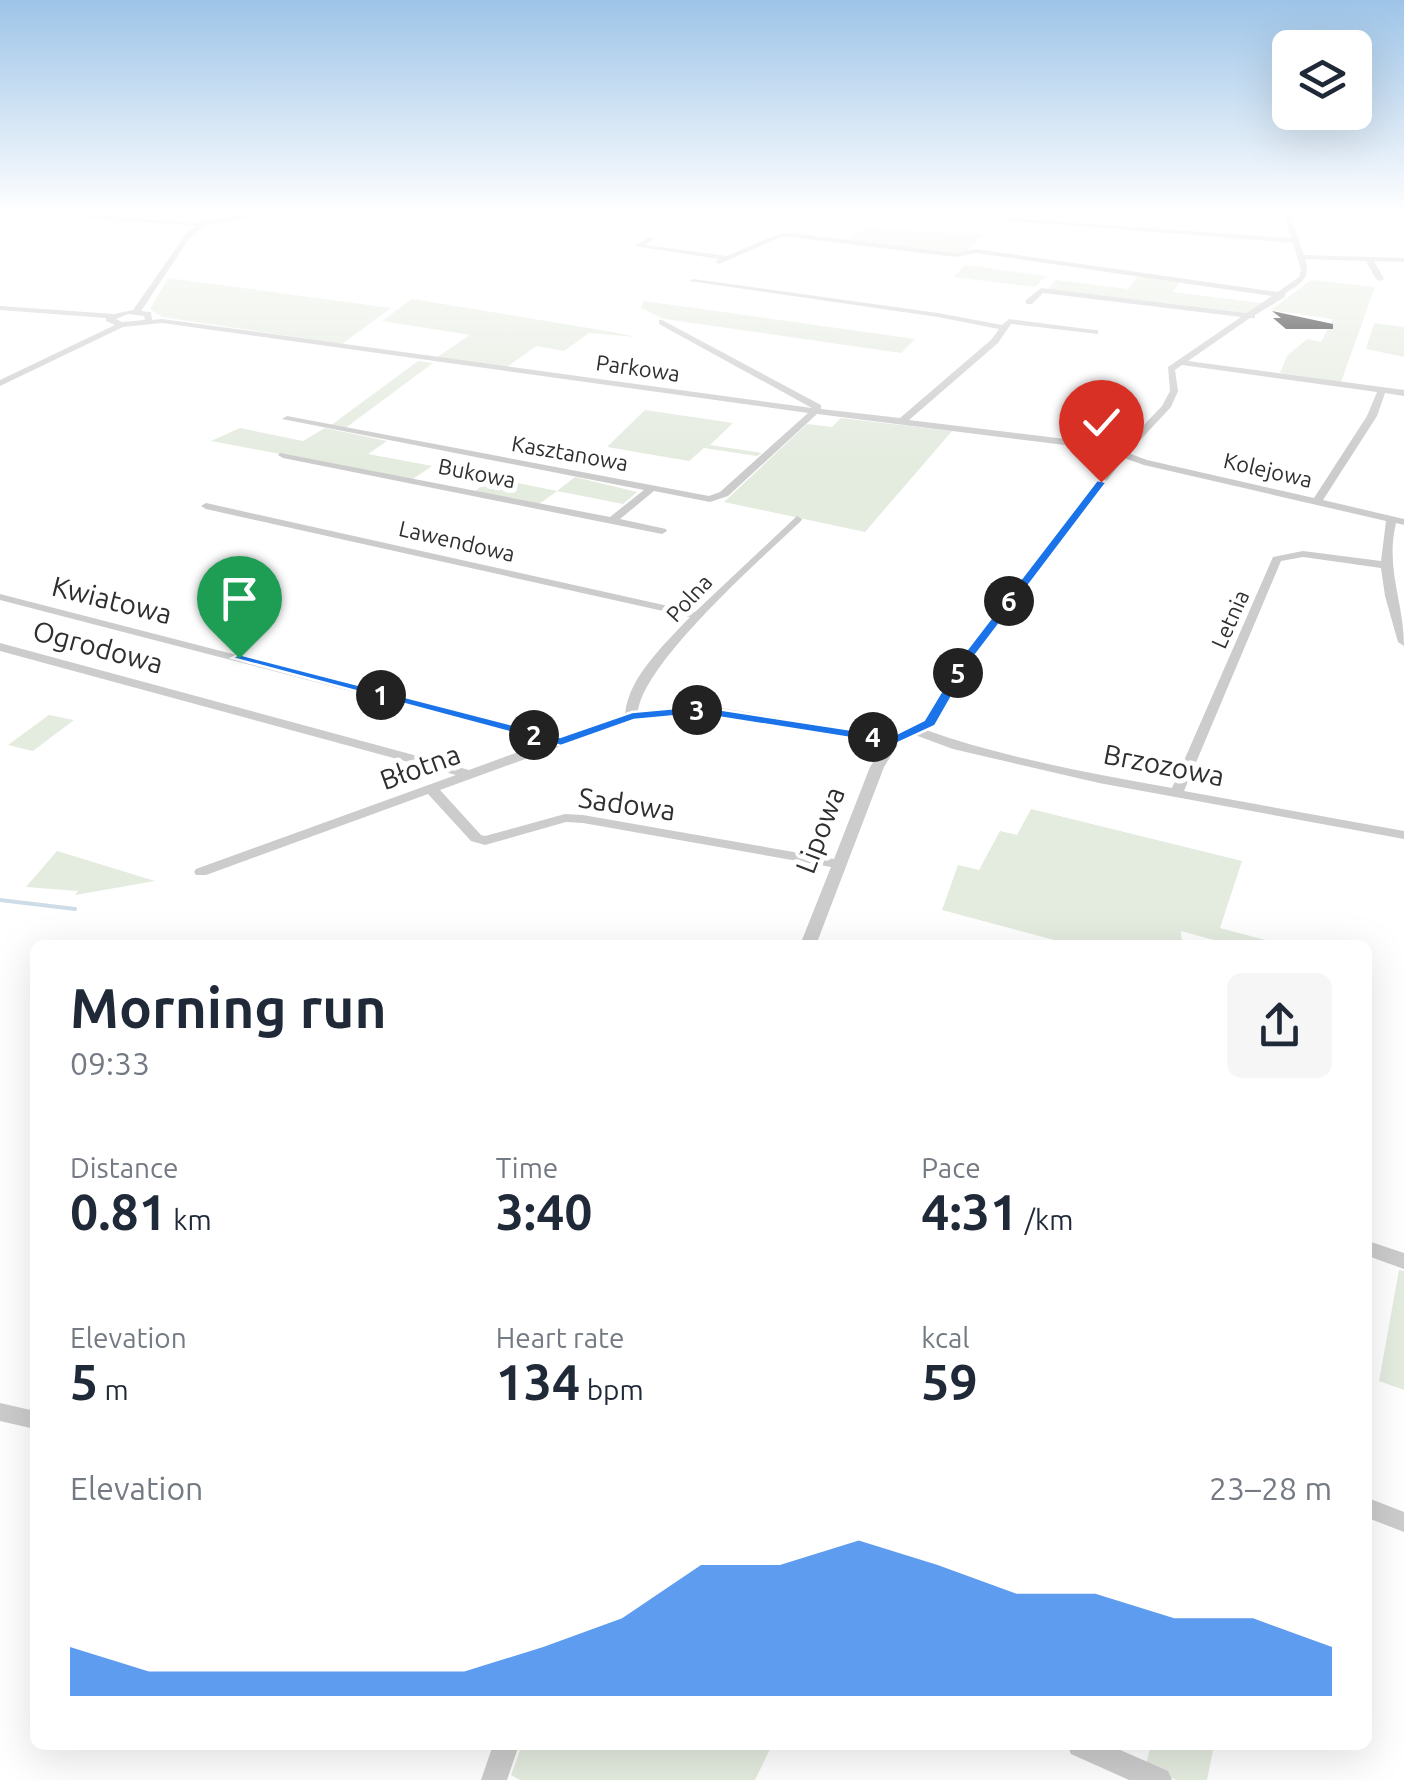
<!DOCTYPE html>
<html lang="en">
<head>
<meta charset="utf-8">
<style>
	:root { --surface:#fff; --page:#f6f6f7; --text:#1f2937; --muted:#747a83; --accent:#1a73e8 }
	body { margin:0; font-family:Ubuntu,sans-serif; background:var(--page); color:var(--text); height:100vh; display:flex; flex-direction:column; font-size:38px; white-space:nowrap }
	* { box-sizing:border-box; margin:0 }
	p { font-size:32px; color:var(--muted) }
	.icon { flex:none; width:55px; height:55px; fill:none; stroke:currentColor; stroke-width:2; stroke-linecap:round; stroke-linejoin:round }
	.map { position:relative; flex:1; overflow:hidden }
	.sheet { position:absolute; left:30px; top:940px; width:1342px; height:810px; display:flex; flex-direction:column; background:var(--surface); border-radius:15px; box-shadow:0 10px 40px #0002 }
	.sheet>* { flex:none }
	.buttons { position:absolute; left:1272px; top:30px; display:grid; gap:20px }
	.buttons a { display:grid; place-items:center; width:100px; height:100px; border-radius:15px; background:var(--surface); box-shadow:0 10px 40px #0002; font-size:50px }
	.pin { position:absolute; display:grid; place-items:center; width:85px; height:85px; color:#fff; margin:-102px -42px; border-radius:50% 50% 50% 0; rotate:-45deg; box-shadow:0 0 10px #0007 }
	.pin .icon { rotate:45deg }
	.km { position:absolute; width:50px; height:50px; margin:-25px; border-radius:50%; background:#222; color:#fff; font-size:28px; line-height:50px; text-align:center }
	.round { display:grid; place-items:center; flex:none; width:105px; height:105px; border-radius:15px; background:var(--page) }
	.overview { display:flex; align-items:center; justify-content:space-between; height:170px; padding:0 40px }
	h1 { font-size:55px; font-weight:600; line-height:75px }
	.figures { display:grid; grid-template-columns:repeat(3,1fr); gap:15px; height:170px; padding:10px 40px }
	.figures div { display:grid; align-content:center }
	.figures b { font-size:50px; font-weight:600 }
	.figures small { font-size:28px; font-weight:400 }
	.figures p { font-size:28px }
	.chart { height:280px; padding:20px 40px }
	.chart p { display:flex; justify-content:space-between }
	.chart svg { width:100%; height:180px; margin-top:10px; fill:var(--accent); opacity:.7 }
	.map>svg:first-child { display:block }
	.green { fill:#e4ebdf }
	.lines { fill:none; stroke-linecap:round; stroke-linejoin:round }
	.stream-far1 { stroke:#cedce8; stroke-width:2.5 }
	.stream { stroke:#cedce8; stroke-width:4 }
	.building { fill:#161616 }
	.minor { fill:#ccc; fill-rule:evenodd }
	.route { fill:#1a73e8; stroke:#fff; stroke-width:2.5 }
	.labels { text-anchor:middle; stroke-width:10; stroke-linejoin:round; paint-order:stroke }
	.far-street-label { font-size:22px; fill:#2f2f2f; stroke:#fff }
	.street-label { font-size:28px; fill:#2f2f2f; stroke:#fff }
</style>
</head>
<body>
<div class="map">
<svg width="1404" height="1780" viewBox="0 0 1404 1780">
	<rect width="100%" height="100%" fill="#fff"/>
	<!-- green -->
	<g class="green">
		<path d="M863 229 983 234 964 255 847 240Z"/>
		<path d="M965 265 1046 276 1035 287 953 277Z"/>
		<path d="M1138 276 1179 282 1173 292 1262 303 1248 313 1048 289 1056 280 1128 289Z"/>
		<path d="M168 278 391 308 342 344 162 317 150 309Z"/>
		<path d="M1311 280 1375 287 1341 382 1280 373 1287 356 1307 339 1321 342 1333 319 1271 310Z"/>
		<path d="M412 299 613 332 636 337 589 333 564 351 536 346 507 367 436 358 470 335 382 321Z"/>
		<path d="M644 301 915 339 901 353 664 319 641 308Z"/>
		<path d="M1374 323 1404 327V357L1366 349Z"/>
		<path d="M418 361 433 363 344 429 330 426Z"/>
		<path d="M645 410 733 423 710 445 762 453 757 456 704 448 689 461 607 447Z"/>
		<path d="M841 418 952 431 865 532 724 502 807 424 832 427Z"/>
		<path d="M240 428 303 441 325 428 387 441 368 454 432 466 413 479 211 441Z"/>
		<path d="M575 477 637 492 623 504 557 491 539 504 475 491 493 478 557 491Z"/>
		<path d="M49 715 74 720 33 751 8 745Z"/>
		<path d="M1031 809 1242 861 1220 928 1284 945H1232L1181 931 1182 945H1073L942 910 958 865 979 870 1000 831 1017 835Z"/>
		<path d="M57 851 155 881 75 895 78 891 26 887Z"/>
		<path d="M1399 1270 1404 1271V1390L1379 1381Z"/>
		<path d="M522 1745H772L755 1780H520L511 1775Z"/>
		<path d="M1151 1745H1214L1207 1780H1177L1145 1768Z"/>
	</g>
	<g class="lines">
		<!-- stream-far1 -->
		<path class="stream-far1" d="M24 212 145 222"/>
		<!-- stream -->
		<path class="stream" d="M0 900 75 909"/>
	</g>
	<!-- building -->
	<path class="building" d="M1272 311 1333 324V329H1286L1273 318H1281Z"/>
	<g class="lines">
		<!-- minor -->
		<g class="minor">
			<path d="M52 212 191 223 271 212H287L206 225 191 236 141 311 151 312 152 320 162 319 812 408 659 324V320H662L821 405V409L900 418 992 339 999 329 938 317 689 281 693 279 938 313 1002 325 1009 319 1095 330H1098V334L1011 324 998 343 909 420 1099 443 1120 450 1162 406 1170 391 1168 367 1241 317 1043 293 1032 304H1026V300L1041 288 1247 313 1272 296 976 253 955 257 791 237H781L719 264 715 262 719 259 634 246 650 237 654 239 645 245 727 256 778 234 791 233 955 253 976 249 1278 292 1299 277 1301 270 1293 243 1003 220 1006 218 1291 238 1283 212H1289L1304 255 1404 258V262L1374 261 1384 279 1380 281 1376 279 1366 261 1305 259C1312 279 1300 283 1285 294V297L1255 315V318H1250L1188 361 1404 390V396L1385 393 1377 416 1323 500 1404 519V525L1396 523C1385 569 1404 602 1404 646L1398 642 1385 596 1381 568 1303 557 1281 561 1184 791 1404 831V839L1099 783 953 749 915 735 899 743 884 767 816 945H800L831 867 583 823 566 822 485 845 471 841 428 794 206 875H196L194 872 196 869 456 775 0 651V643L469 770 546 742 0 600V594L559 738 625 714C629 676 665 644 690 617L206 509 201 506 206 503 695 612 797 516 802 519 801 521C762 558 643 663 638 712L715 707 892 736 925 720 965 652 1116 455 1097 449 817 414 728 496 710 502 654 491 620 519 666 529 667 531 662 534 283 458 278 455 280 453 610 517 644 490 282 419 287 416 709 496 720 492 808 413 162 323 123 327 0 386V380L115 325 106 321V318L0 310V306L114 314 133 310 186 234 196 226 55 214ZM128 314 144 316 145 320 122 322 116 319ZM1182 365 1377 392 1367 416 1314 498 1147 460 1128 453 1171 407 1178 391 1175 370ZM1124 458 1144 465 1386 521 1381 561 1303 551 1273 557 1172 788C1089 773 1005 758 926 730L936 723 975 656ZM715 715 886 743 870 767 834 859 583 815 565 814 485 836 481 835 440 790 633 720Z"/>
			<path d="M1368 1241 1404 1253V1269L1368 1256Z"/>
			<path d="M0 1403 35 1411V1429L0 1421Z"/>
			<path d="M1368 1498 1404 1512V1532L1368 1518Z"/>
			<path d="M493 1745H519L507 1780H481Z"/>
			<path d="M1067 1745H1109L1168 1771 1172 1780H1129L1071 1754Z"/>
		</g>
	</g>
	<!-- sky -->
	<linearGradient id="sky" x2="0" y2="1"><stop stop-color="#9dc4e8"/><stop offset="0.46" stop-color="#fff"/><stop offset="1" stop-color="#fff" stop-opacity="0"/></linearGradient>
	<rect width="1404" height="461" fill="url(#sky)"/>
	<!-- route -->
	<path class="route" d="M1097 480 1107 482 975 656 935 726 894 745 698 714 634 720 561 746 232 658 239 654 560 737 632 712 698 706 892 736 924 720 965 652Z"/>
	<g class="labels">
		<!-- far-street labels -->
		<g class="far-street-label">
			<text transform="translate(638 368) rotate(8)" y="8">Parkowa</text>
			<text transform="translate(570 453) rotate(10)" y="8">Kasztanowa</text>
			<text transform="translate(1268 470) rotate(13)" y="8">Kolejowa</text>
			<text transform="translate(477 473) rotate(11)" y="8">Bukowa</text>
			<text transform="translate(457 541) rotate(13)" y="8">Lawendowa</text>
			<text transform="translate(689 598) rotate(-47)" y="8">Polna</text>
			<text transform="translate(1230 619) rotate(-66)" y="8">Letnia</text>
		</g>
		<!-- street labels -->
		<g class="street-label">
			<text transform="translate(112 600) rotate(14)" y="10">Kwiatowa</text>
			<text transform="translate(98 647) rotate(15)" y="10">Ogrodowa</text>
			<text transform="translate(1164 765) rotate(11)" y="10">Brzozowa</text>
			<text transform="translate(420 767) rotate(-20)" y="10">Błotna</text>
			<text transform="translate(627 804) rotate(8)" y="10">Sadowa</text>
			<text transform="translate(820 830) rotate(-69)" y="10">Lipowa</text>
		</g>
	</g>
</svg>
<div class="buttons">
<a><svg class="icon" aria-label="layers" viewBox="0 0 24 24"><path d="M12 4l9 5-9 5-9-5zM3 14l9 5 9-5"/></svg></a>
</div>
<div class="pin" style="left:239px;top:658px;background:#1e9e55"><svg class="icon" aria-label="arrive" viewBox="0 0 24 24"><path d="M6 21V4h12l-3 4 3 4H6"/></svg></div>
<div class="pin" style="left:1101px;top:482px;background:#d93025"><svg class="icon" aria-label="check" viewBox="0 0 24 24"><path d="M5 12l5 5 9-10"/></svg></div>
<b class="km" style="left:381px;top:695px">1</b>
<b class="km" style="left:534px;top:735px">2</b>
<b class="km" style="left:697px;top:710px">3</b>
<b class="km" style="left:873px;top:737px">4</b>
<b class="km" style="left:958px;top:673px">5</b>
<b class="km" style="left:1009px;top:601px">6</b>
<section class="sheet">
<div class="overview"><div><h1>Morning run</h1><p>09:33</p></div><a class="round"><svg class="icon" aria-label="share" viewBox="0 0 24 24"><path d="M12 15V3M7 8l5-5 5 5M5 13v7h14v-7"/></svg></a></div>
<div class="figures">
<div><p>Distance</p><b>0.81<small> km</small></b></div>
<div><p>Time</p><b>3:40</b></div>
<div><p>Pace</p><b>4:31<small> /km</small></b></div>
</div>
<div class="figures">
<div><p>Elevation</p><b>5<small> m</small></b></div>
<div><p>Heart rate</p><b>134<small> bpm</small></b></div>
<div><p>kcal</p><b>59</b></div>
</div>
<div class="chart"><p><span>Elevation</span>23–28 m</p>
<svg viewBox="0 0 160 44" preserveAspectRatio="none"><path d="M0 44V32L10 38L20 38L30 38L40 38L50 38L60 32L70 25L80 12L90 12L100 6L110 12L120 19L130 19L140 25L150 25L160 32V44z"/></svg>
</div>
</section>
</div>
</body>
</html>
